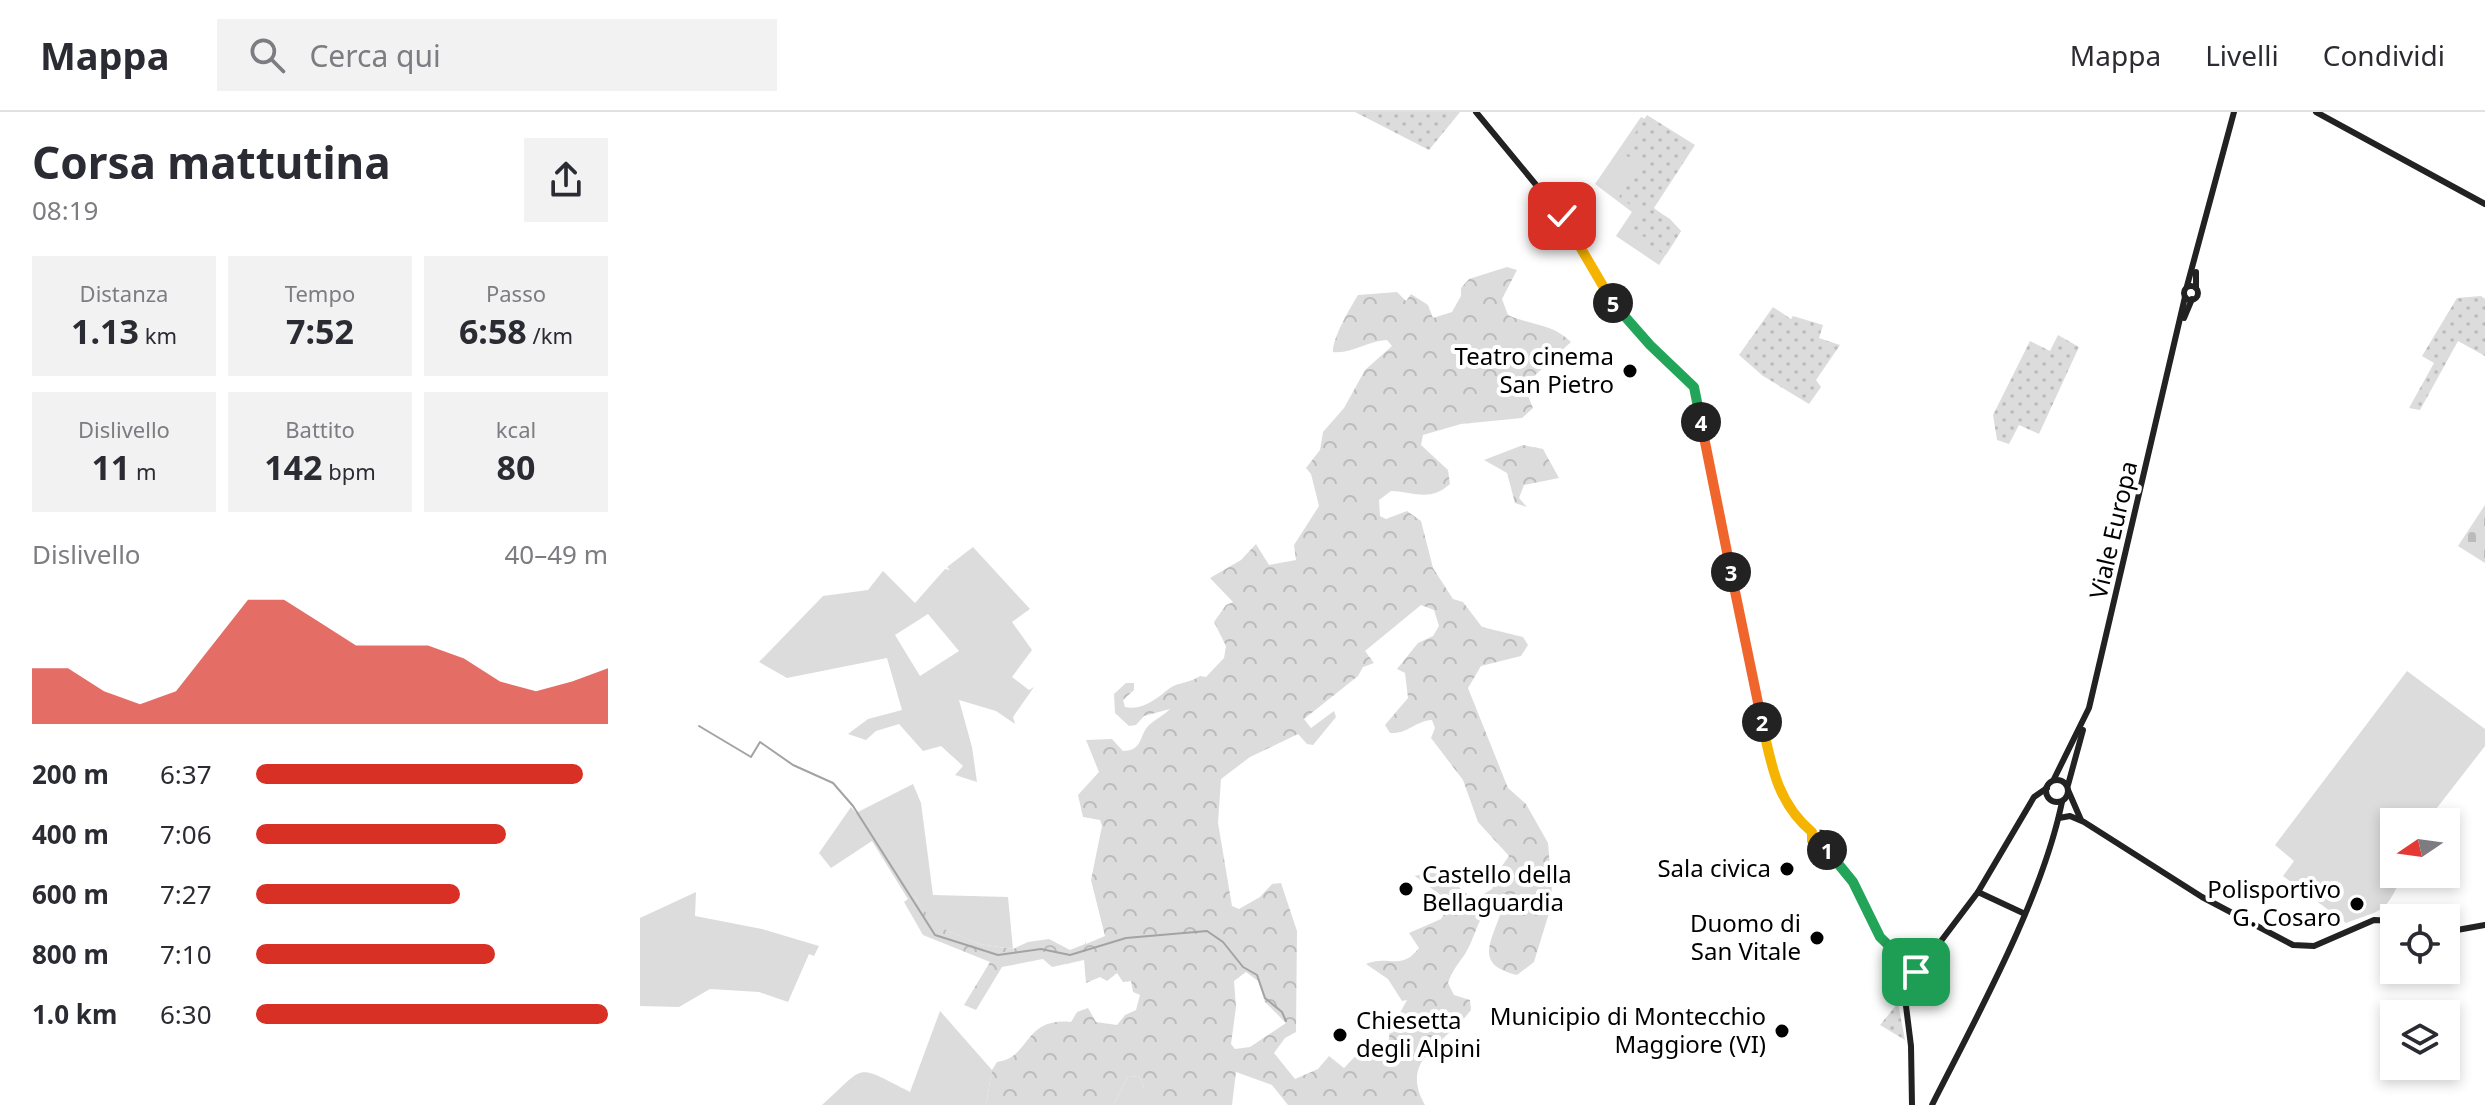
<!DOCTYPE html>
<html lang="it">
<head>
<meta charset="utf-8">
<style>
	:root { --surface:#fff; --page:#f2f2f3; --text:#2b2b33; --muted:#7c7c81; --line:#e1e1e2; --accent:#d93025 }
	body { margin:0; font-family:"Noto Sans",sans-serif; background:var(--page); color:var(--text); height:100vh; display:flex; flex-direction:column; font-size:30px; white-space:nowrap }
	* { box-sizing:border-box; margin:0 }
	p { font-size:26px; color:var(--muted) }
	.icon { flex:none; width:44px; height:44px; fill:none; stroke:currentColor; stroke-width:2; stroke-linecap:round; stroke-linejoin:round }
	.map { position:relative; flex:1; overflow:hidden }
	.panel { display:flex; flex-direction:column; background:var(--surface); width:640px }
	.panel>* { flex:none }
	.needle { width:52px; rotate:257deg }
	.buttons { position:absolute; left:1740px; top:696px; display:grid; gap:16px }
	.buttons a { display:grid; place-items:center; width:80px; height:80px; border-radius:0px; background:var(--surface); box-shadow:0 4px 12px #0003; font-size:40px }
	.pin { position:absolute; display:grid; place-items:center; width:68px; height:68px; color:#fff; margin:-34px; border-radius:16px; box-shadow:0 4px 12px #0006 }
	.km { position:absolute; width:40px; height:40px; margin:-20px; border-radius:50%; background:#222; color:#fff; font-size:22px; line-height:40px; text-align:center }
	.round { display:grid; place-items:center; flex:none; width:84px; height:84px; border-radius:0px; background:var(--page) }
	.head { display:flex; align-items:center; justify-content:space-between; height:136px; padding:0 32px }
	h1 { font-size:44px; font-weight:700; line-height:60px }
	.metrics { display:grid; grid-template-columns:repeat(3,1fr); gap:12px; height:136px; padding:8px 32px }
	.metrics div { display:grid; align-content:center; border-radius:0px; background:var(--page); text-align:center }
	.metrics b { font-size:34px; font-weight:700 }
	.metrics small { font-size:22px; font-weight:400 }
	.metrics p { font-size:22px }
	.chart { height:224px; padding:16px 32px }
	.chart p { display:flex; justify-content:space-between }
	.chart svg { width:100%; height:144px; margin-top:8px; fill:var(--accent); opacity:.7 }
	ul { padding:0 32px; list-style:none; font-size:26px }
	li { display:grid; grid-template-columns:128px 96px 1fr; align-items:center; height:60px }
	li i { height:20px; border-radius:10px; background:var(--accent) }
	header { display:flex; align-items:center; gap:48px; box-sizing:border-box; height:112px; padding:0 40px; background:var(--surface); border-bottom:2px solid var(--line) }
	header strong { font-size:38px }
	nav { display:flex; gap:44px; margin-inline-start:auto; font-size:28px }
	.search { width:560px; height:72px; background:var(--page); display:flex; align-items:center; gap:20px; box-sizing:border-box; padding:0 28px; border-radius:0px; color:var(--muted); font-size:30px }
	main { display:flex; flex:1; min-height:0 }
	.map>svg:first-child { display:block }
	.green { fill:#dcdcdc; fill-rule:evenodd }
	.forest { fill:url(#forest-crowns); fill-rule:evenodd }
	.cemetery { fill:url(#cemetery-stones) }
	.park { fill:url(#park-dots) }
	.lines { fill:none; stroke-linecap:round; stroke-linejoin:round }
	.stream { stroke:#a3a3a3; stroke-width:2 }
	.secondary { stroke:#222; stroke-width:6 }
	.split-1-casing { stroke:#fff; stroke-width:16 }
	.split-2-casing { stroke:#fff; stroke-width:16 }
	.split-3-casing { stroke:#fff; stroke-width:16 }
	.split-4-casing { stroke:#fff; stroke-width:16 }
	.split-5-casing { stroke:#fff; stroke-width:16 }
	.split-6-casing { stroke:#fff; stroke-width:16 }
	.split-1 { stroke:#22a559; stroke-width:10 }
	.split-2 { stroke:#f5b400; stroke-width:10 }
	.split-3 { stroke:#f0652b; stroke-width:10 }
	.split-4 { stroke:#f0652b; stroke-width:10 }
	.split-5 { stroke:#22a559; stroke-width:10 }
	.split-6 { stroke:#f5b400; stroke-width:10 }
	.poi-dot { fill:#000; stroke:#fff; stroke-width:3 }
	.labels { text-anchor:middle; stroke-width:8; stroke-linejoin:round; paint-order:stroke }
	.poi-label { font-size:24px; fill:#000; stroke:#fff; text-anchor:end }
	.street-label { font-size:24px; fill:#000; stroke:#fff }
</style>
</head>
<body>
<header>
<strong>Mappa</strong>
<div class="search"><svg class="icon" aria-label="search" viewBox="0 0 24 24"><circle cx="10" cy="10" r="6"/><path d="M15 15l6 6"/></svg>Cerca qui</div>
<nav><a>Mappa</a><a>Livelli</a><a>Condividi</a></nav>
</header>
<main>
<section class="panel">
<div class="head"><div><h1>Corsa mattutina</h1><p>08:19</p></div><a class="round"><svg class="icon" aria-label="share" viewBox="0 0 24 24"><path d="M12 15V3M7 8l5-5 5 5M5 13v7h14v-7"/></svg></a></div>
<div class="metrics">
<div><p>Distanza</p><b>1.13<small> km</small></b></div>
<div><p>Tempo</p><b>7:52</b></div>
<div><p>Passo</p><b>6:58<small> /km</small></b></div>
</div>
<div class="metrics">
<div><p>Dislivello</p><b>11<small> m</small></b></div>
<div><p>Battito</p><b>142<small> bpm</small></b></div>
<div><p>kcal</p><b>80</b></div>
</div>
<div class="chart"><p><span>Dislivello</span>40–49 m</p>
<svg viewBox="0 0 160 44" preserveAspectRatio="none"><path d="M0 44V27L10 27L20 34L30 38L40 34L50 20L60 6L70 6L80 13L90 20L100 20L110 20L120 24L130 31L140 34L150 31L160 27V44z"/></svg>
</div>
<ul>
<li><b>200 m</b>6:37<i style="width:93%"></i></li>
<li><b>400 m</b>7:06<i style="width:71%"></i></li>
<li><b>600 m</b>7:27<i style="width:58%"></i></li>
<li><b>800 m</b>7:10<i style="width:68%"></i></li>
<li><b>1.0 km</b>6:30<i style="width:100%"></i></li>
</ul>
</section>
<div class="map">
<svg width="1845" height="993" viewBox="0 0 1845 993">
	<defs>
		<pattern id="forest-crowns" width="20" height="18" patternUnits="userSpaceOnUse" patternTransform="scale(2)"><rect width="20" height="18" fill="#dcdcdc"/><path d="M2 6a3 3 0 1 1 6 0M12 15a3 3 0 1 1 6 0" fill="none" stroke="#bbb"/></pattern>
		<pattern id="cemetery-stones" width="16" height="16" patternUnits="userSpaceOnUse" patternTransform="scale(2)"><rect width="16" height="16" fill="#dcdcdc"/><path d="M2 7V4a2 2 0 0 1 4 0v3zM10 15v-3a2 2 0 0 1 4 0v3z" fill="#bbb"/></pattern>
		<pattern id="park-dots" width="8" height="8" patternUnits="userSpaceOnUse" patternTransform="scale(2)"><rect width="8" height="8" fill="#dcdcdc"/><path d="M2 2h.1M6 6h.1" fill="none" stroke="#bbb" stroke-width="1.8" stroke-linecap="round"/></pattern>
	</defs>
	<rect width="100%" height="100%" fill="#fff"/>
	<!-- green -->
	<g class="green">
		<path d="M1001 5 1019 14 1010 94 1030 107 1041 119 1019 153 976 124 992 100 955 72Z"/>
		<path d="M333 435 390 497 372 510 392 538 372 565 389 578 394 575 373 605 375 612 356 599 319 588 332 635 337 670 315 663 323 654 301 634 283 639 259 612 236 619 226 628 208 622 228 607 262 598 247 546 147 566 119 550 183 484 228 478 243 459 275 491 305 457 310 458 307 455ZM288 502 319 539 280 564 255 523Z"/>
		<path d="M1767 559 1845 617V634L1786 710H1754V762H1763C1745 802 1744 797 1706 811L1643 764 1654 749 1635 733Z"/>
		<path d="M273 672 281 691 293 783 368 785 373 837 339 832 294 813 274 784 268 787 232 729 191 756 179 741 211 695 216 701Z"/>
		<path d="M56 780 55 804 122 817 179 834 174 844 169 842 148 890 119 880 70 877 39 895 0 894V806Z"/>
		<path d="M300 899 352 958 346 993H182C227 953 213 951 270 980Z"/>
		<path d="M499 964 504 976V993H473L488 965Z"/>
	</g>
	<!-- forest -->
	<g class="forest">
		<path d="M867 155 877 158 862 187 868 203C890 213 914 212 931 230L892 266 886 279 893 296 882 306 821 312 783 323 781 333 808 358 810 372C790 390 775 380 751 379L739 388 740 404 746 407 767 399 781 409 793 456 813 487 823 490 842 515 883 525 888 533 881 544 841 554 828 576 868 676 886 692 908 731 912 780 909 801 894 850 877 863C835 853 850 832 860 803L856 795H849C836 810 835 826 825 842 818 852 812 859 808 871L814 883 830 888 831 898C805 933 758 946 785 993H648L632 973 596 960 592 993H504V976L499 964 488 965 473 993H346L352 958 357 950C391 946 383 905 431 910L437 900 448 896 456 910 477 913 485 903 496 898 500 883 493 880 491 869 483 870 477 861 467 869 460 865 446 871 444 848 412 855 403 847 362 855 336 898 324 893 350 850 283 823 264 790 273 783 295 813 339 832 373 837 388 830 409 827 430 838 445 832 446 829V832L465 824 451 768 462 714 460 708 443 705 438 683 459 660 446 628 472 627 483 639C503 639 499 623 509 613 516 607 524 603 530 597L504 604 496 613 489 614 475 601 474 582 486 571H494V578L483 588 485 595C504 599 518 585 530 576 539 570 550 571 560 564L566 565 584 546 586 534 574 510 586 493 593 490 570 466 601 448 616 432 629 453 656 448 654 433 679 394 671 362 666 356 680 338 683 320 704 296 725 258 752 234 747 228C727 229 712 242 693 240 692 227 710 196 718 183L757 180 766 189 771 182 788 193 793 206 812 200 821 184V176L829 167ZM781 493 794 498 799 514 793 524 778 531 757 557 765 561 768 586 745 613 750 621C768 622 775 609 792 608L795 616 791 626 823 668 838 710 869 744 857 761 852 777 834 788C811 770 805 754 775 764L811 791 801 807 769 821 779 836C761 860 747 842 726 852L748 867 762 889 767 888 750 919 747 939 735 932 725 934 704 956 689 944 678 957 655 967 634 941 645 926 656 920 657 819 641 771 632 772 620 785 599 797 592 794 578 711 581 667 610 645 658 622 667 632 673 633 696 605 694 599 671 616 664 607 718 564 723 555 734 551 725 539ZM606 860 618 869 625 890 646 911 610 935 595 937 591 932 596 895 594 869Z"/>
		<path d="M883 333 903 337 919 366 884 373 879 386 887 395 875 391 867 361 844 348Z"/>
	</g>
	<!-- cemetery -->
	<path class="cemetery" d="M1845 393V451L1818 434Z"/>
	<!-- park -->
	<g class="park">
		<path d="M715 0H820L789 38Z"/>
		<path d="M1007 3 1055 33 1014 96 1041 119 1026 143 1003 131 1006 126 994 119 985 118 999 99 979 85 1000 52 982 41Z"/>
		<path d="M1841 184 1845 187V244L1818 229 1780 298 1769 296 1794 251 1782 244 1817 186Z"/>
		<path d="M1133 195 1151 207 1153 204 1183 213 1179 226 1200 233 1176 268 1181 275 1169 292 1123 264 1099 243Z"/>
		<path d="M1418 223 1439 235 1399 322 1379 313 1369 332 1357 328 1353 303 1390 229 1410 239Z"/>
		<path d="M1258 891 1265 928 1240 913Z"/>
	</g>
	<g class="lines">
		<!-- stream -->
		<path class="stream" d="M59 614 111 645 120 630 153 653 193 671 213 694 295 823 358 843 401 837 430 843 486 826 567 819 583 830 603 855 617 863 625 886 642 900 646 909"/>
		<!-- secondary -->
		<g class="secondary">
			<path d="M836 0 930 114 975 193 1054 275 1132 661 1144 688 1172 720"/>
			<path d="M1676 0 1845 92"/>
			<path d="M1556 160V176"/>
			<circle cx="1551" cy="181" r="7"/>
			<path d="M1547 174 1594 0"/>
			<path d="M1544 206 1552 187"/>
			<path d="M1414 667 1449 596 1545 185"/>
			<circle cx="1417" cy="679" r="11"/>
			<path d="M1428 673 1443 618"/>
			<path d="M1428 678 1441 708"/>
			<path d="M1419 706 1430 704 1444 710 1562 785 1653 833 1674 834 1734 808 1754 809"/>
			<path d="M1172 720 1183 721 1190 740 1213 770 1240 825 1276 860"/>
			<path d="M1172 720 1171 726 1176 731"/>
			<path d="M1338 780 1383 801"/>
			<path d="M1806 820 1845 813"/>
			<path d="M1272 993 1271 934 1264 878 1338 780 1394 685 1407 676"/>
			<path d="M1292 993C1337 904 1402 787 1422 690"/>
		</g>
	</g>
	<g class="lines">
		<!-- split-1 casing -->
		<g class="split-1-casing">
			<path id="split-1" d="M1187 738 1213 770 1240 825 1276 860"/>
		</g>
		<!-- split-2 casing -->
		<g class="split-2-casing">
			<path id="split-2" d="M1122 610C1131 652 1137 691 1172 720V729L1187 738"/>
		</g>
		<!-- split-3 casing -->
		<g class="split-3-casing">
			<path id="split-3" d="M1091 460 1122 610"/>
		</g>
		<!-- split-4 casing -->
		<g class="split-4-casing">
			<path id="split-4" d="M1061 310 1091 460"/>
		</g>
		<!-- split-5 casing -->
		<g class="split-5-casing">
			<path id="split-5" d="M973 191 1010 233 1054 275 1061 310"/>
		</g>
		<!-- split-6 casing -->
		<g class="split-6-casing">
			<path id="split-6" d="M922 104 973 191"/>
		</g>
		<!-- split-1 -->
		<use href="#split-1" class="split-1"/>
		<!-- split-2 -->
		<use href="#split-2" class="split-2"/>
		<!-- split-3 -->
		<use href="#split-3" class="split-3"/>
		<!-- split-4 -->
		<use href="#split-4" class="split-4"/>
		<!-- split-5 -->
		<use href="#split-5" class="split-5"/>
		<!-- split-6 -->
		<use href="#split-6" class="split-6"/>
	</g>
	<!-- markers -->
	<g class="poi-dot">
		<circle cx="990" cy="259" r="8"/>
		<circle cx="1147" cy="757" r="8"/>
		<circle cx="766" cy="777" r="8"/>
		<circle cx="1717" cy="792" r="8"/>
		<circle cx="1177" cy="826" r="8"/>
		<circle cx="1142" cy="919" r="8"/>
		<circle cx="700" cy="923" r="8"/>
	</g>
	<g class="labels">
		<!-- poi labels -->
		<g class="poi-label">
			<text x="974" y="253">Teatro cinema<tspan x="974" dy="28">San Pietro</tspan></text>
			<text x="1131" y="765">Sala civica</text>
			<text x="782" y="771" text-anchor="start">Castello della<tspan x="782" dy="28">Bellaguardia</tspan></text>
			<text x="1701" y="786">Polisportivo<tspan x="1701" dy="28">G. Cosaro</tspan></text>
			<text x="1161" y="820">Duomo di<tspan x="1161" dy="28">San Vitale</tspan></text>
			<text x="1126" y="913">Municipio di Montecchio<tspan x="1126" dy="28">Maggiore (VI)</tspan></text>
			<text x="716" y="917" text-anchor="start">Chiesetta<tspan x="716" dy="28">degli Alpini</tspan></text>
		</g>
		<!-- street labels -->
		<g class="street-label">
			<text transform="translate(1474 418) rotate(-77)" y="8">Viale Europa</text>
		</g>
	</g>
</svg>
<div class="buttons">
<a><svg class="needle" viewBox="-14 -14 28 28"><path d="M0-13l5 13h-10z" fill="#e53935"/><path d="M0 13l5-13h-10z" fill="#7c7c81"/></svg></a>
<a><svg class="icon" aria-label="locate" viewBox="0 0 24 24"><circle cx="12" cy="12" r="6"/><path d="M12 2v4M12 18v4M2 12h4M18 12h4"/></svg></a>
<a><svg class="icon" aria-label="layers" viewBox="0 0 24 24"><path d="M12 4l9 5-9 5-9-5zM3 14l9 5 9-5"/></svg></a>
</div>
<div class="pin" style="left:1276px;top:860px;background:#1e9e55"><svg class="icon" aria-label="arrive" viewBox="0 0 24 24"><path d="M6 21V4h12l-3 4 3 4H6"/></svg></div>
<div class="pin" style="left:922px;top:104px;background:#d93025"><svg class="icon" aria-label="check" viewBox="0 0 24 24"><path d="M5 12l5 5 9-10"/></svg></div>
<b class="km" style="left:1187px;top:738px">1</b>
<b class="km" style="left:1122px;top:610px">2</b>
<b class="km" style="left:1091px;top:460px">3</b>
<b class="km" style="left:1061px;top:310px">4</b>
<b class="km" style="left:973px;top:191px">5</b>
</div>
</main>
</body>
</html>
